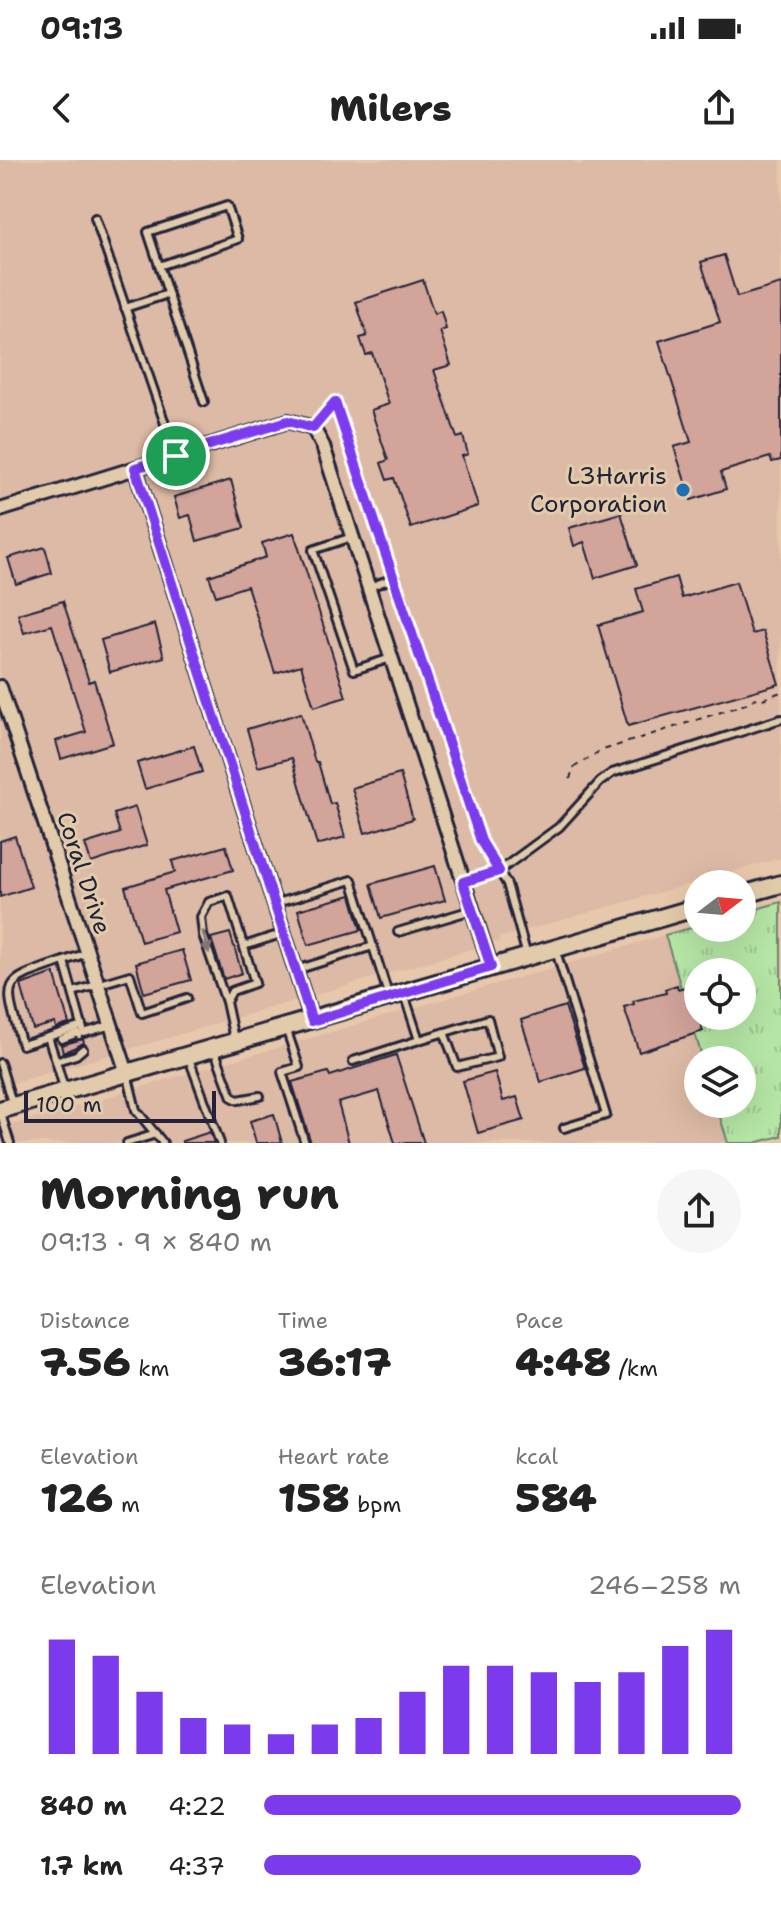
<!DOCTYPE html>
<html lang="en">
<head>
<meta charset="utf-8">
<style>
	:root { --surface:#fff; --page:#f6f6f6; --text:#222; --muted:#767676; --accent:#7c3aed }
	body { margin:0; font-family:"Shantell Sans",sans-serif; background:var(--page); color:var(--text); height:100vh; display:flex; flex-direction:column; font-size:30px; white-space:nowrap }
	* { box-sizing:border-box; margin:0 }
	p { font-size:26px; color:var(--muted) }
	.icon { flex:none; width:44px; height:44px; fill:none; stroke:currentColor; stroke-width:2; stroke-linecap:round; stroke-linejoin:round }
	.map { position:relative; height:983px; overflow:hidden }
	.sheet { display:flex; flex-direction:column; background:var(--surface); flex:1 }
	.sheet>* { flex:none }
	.needle { width:52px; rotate:74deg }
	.buttons { position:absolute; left:684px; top:710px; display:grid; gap:16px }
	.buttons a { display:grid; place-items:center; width:72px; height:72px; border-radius:50%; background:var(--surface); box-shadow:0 8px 32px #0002; font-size:40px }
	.scale { position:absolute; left:24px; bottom:20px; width:192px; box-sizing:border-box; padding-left:8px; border:4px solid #22223b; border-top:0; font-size:22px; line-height:28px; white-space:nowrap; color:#22223b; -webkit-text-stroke:6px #e1cbaa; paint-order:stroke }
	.pin { position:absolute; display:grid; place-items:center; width:68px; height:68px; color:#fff; margin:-34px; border:4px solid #fff; border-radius:50%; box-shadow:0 2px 8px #0007 }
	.round { display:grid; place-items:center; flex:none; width:84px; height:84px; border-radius:42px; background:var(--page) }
	.head { display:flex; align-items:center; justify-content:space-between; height:136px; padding:0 40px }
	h1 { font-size:44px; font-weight:800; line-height:60px }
	.metrics { display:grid; grid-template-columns:repeat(3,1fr); gap:12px; height:136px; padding:8px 40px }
	.metrics div { display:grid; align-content:center }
	.metrics b { font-size:40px; font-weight:800 }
	.metrics small { font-size:22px; font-weight:400 }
	.metrics p { font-size:22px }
	.chart { height:224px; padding:16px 40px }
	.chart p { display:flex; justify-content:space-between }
	.chart svg { width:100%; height:144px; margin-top:8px; stroke:var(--accent); stroke-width:6 }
	ul { padding:0 40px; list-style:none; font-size:26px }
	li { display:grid; grid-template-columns:128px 96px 1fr; align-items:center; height:60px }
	li i { height:20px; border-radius:10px; background:var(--accent) }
	.status { display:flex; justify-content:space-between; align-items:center; height:56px; padding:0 40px; background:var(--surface); direction:ltr }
	.status svg { height:22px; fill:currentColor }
	header { display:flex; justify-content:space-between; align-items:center; height:104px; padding:0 40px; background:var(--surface); font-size:36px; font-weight:800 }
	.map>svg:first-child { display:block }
	.built { fill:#ddbaa5 }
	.grass { fill:url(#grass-tufts); stroke:#6c8470; stroke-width:2; fill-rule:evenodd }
	.building { fill:#d2a49a; stroke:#22223b; stroke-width:2 }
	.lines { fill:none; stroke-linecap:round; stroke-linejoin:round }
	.lane-casing { stroke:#22223b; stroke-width:12 }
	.street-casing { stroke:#22223b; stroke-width:18 }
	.secondary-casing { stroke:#22223b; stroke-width:22 }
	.path { stroke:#22223b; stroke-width:2; stroke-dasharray:6 6; stroke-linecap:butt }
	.lane { stroke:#e1cbaa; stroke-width:6 }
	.street { stroke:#e1cbaa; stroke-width:12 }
	.secondary { stroke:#e1cbaa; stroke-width:16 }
	.oneway { fill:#827672 }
	.route-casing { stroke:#fff; stroke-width:16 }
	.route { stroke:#7c3aed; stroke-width:10 }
	.poi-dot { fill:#1f6fb2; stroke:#e1cbaa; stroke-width:3 }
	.labels { text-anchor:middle; stroke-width:6; stroke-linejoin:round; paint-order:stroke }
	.poi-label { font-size:24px; fill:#22223b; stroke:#e1cbaa; text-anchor:end }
	.street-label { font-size:24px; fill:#22223b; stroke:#e1cbaa }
</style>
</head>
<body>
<div class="status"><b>09:13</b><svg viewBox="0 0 49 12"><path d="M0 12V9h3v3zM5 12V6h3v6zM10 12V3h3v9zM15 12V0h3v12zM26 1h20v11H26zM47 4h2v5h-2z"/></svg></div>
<header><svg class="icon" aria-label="back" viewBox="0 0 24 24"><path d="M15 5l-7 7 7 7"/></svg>Milers<svg class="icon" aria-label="share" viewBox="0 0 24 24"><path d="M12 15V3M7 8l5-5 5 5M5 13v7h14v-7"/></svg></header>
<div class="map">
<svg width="781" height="983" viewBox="0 0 781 983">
	<defs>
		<pattern id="grass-tufts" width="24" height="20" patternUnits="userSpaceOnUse" patternTransform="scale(2)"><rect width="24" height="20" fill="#b5e6a5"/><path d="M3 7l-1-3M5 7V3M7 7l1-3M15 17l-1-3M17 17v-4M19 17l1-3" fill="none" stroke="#9bc58f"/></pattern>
	</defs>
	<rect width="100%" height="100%" fill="#e8c8ac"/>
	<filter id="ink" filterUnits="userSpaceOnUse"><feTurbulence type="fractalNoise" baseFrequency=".0125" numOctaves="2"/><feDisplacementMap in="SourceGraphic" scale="16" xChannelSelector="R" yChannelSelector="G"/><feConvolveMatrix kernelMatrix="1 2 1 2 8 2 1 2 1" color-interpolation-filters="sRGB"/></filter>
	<g filter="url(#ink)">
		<!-- built -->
		<g class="built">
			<path d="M0 0H572L578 5 593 0H781V698L499 778V781L0 927Z"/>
			<path d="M665 775 703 900H698V944H716L728 983H0V968Z"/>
		</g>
		<!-- grass -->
		<path class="grass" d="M781 742V976L755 983H728L716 944H742V900H703L665 775 698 766V768H742V753ZM698 812H742V856H698Z"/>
		<!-- building -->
		<g class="building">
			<path d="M724 95 737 137 781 124V300L772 302 770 297 721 312 726 329 691 340 674 287 691 282 659 181 720 162 701 102Z"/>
			<path d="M423 120 434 154 441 151 446 169 440 171 451 205 434 210 457 278 463 276 468 294 462 296 478 346 411 368 394 318 387 320 381 303 388 300 371 250 389 244 372 193 366 195 360 178 367 176 356 142Z"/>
			<path d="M231 320 244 368 197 381 190 355 180 358 174 337Z"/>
			<path d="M621 353 637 405 595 418 584 382 574 386 569 368Z"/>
			<path d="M294 373 346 537 314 547 301 505 275 513 247 426 216 436 209 416 266 397 262 383Z"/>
			<path d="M45 387 52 413 16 424 8 398Z"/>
			<path d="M676 417 682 438 736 422 752 474 763 471 779 524 628 566 598 465 643 452 636 429Z"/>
			<path d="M63 441 89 522 94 520 113 583 61 599 56 581 86 572 52 465 24 473 18 454Z"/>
			<path d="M155 464 164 497 110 512 101 480Z"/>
			<path d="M301 553 315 602H318L330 644 335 643 345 677 317 685 292 598 258 607 247 569Z"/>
			<path d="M194 586 202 612 145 629 137 603Z"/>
			<path d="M400 614 413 659 365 673 352 628Z"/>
			<path d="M135 647 147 685 91 703 85 684 120 673 114 654Z"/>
			<path d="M15 676 31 727 0 737V681Z"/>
			<path d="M226 686 233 710 164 730 176 772 141 782 125 727 175 712 172 701Z"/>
			<path d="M435 706 445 740 381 758 371 724Z"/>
			<path d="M351 735 361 770 308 785 298 750Z"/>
			<path d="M230 773 242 813 224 819 211 778Z"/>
			<path d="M182 790 191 820 144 833 136 803Z"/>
			<path d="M54 813 69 864 56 868 55 863 33 869 21 825Z"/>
			<path d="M677 825 678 829 688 826 703 871 639 892 624 847 634 844 633 841 666 833 665 829Z"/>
			<path d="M565 846 585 908 541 922 521 860Z"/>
			<path d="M83 879 84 883 63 893 61 885Z"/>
			<path d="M396 895 424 983H395L379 931 338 943 349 983H311L292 922 328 912 330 916Z"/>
			<path d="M495 912 503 941 517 937 524 960 478 973 463 921Z"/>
			<path d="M274 954 282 983H256L250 961Z"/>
			<path d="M210 972 214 983H182V981Z"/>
		</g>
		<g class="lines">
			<!-- lane casing -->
			<g class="lane-casing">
				<g id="lane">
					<path d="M95 58 176 296"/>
					<path d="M159 106 238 79 227 46 148 72 204 242"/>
					<path d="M125 148 168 134"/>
					<path d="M313 268 335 242 481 681 507 724 527 796"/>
					<path d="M352 377 313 390 354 510 391 498"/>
					<path d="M369 427 394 418"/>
					<path d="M463 722 499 711 559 667 600 622 612 613 781 559"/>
					<path d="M274 744 352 720 388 834"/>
					<path d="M398 772 472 750"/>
					<path d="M244 786 284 773"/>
					<path d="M556 791 606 955 564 968"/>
					<path d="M87 793 64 801 84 873 111 865"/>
					<path d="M296 810 373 786"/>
					<path d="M73 832 130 815 142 853 187 838"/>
					<path d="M404 834 419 880 488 859 498 897 457 907 444 872"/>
					<path d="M226 842 203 775 201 757 209 742 228 736 255 823 232 831 226 842 234 879"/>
					<path d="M82 866 48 877 56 901 76 895 83 889"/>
					<path d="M286 868 299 907 282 912 305 983"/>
					<path d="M48 877 22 885C3 818 0 823 64 801"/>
					<path d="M62 879 78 873 79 875"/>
					<path d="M214 889 232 937 238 940 260 936"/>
					<path d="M188 896 220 983"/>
					<path d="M56 901 64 928"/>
					<path d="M353 901 419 880"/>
					<path d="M0 903 12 943"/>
					<path d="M127 913 136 950 163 983"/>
					<path d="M0 951 10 983"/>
					<path d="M127 983 156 974"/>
				</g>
			</g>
			<!-- street casing -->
			<g class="street-casing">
				<g id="street">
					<path d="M135 308 312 861"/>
					<path d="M0 350 288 261 313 268 323 286 491 807"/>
					<path d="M0 527 127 913"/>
				</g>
			</g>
			<!-- secondary casing -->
			<g class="secondary-casing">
				<g id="secondary">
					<path d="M742 735 781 724"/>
					<path d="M0 950 698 747"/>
				</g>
			</g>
			<!-- path -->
			<path class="path" d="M570 619 573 608 600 591 749 543 755 538 760 540 781 532"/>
			<!-- lane -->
			<use href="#lane" class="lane"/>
			<!-- street -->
			<use href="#street" class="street"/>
			<!-- secondary -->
			<use href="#secondary" class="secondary"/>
		</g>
		<!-- one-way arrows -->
		<defs><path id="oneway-solid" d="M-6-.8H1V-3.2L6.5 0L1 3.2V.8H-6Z" transform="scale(2)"/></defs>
		<use class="oneway" href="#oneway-solid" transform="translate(206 782) rotate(74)"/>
	</g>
	<g class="lines" filter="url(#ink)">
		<!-- route casing -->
		<g class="route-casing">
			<path id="route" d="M335 242 481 681 499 711 463 722 491 807 312 861 135 308 288 261 313 268Z"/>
		</g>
		<!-- route -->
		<use href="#route" class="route"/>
	</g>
	<!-- markers -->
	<circle class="poi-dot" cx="683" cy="330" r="8"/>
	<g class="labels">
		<!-- poi labels -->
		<g class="poi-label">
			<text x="667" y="324">L3Harris<tspan x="667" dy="28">Corporation</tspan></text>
		</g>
		<!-- street labels -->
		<g class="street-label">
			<text transform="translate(84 713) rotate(72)" y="8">Coral Drive</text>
		</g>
	</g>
</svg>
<div class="buttons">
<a><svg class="needle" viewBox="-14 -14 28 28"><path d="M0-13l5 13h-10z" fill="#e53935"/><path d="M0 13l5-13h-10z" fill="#767676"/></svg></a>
<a><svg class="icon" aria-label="locate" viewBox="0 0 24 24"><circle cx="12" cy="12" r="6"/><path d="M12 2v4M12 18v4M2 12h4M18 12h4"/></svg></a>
<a><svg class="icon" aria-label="layers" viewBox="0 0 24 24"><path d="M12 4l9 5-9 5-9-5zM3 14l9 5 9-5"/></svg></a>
</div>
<div class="scale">100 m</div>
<div class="pin" style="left:176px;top:296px;background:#1e9e55"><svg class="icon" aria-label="arrive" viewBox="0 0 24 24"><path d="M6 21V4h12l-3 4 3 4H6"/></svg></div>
</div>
<section class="sheet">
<div class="head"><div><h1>Morning run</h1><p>09:13 · 9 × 840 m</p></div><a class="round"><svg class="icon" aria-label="share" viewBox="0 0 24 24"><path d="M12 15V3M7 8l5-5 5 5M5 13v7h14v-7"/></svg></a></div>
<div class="metrics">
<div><p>Distance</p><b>7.56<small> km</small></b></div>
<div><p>Time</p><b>36:17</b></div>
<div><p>Pace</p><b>4:48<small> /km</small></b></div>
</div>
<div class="metrics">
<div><p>Elevation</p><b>126<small> m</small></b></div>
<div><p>Heart rate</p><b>158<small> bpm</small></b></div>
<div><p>kcal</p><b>584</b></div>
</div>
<div class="chart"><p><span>Elevation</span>246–258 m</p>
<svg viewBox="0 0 160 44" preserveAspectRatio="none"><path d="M5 44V9M15 44V14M25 44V25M35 44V33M45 44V35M55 44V38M65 44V35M75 44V33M85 44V25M95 44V17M105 44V17M115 44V19M125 44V22M135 44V19M145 44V11M155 44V6"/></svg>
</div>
<ul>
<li><b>840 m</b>4:22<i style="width:100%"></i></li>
<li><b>1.7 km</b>4:37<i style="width:79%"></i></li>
</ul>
</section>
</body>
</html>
